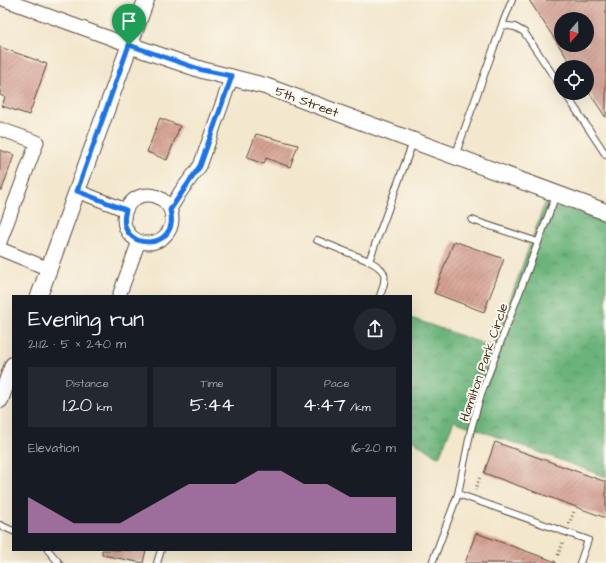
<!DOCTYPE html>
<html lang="en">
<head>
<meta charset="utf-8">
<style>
	:root { --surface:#171b24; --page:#242831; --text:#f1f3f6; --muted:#9ea1a6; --accent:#d690ce }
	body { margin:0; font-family:"Architects Daughter",sans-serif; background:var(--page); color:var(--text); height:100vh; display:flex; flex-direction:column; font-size:15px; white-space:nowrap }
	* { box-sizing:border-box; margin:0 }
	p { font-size:13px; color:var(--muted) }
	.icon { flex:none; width:22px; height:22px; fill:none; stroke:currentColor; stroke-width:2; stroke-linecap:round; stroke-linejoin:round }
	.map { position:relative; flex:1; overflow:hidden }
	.panel { position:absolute; left:12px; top:295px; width:400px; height:256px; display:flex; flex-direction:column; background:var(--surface); border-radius:0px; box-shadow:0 4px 16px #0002 }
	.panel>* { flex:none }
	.needle { width:26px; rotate:200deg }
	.controls { position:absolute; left:554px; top:12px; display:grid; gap:8px }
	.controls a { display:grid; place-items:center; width:40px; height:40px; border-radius:50%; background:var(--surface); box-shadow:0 4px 16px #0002; font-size:20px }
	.pin { position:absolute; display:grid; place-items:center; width:34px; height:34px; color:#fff; margin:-41px -17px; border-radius:50% 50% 50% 0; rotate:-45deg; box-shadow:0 0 4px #0007 }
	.pin .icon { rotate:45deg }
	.round { display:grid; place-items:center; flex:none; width:42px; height:42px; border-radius:21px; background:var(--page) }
	.overview { display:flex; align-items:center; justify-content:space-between; height:68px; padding:0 16px }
	h1 { font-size:22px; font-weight:600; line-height:30px }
	.stats { display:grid; grid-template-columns:repeat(3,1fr); gap:6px; height:68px; padding:4px 16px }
	.stats div { display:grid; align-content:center; border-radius:0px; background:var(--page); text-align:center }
	.stats b { font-size:20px; font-weight:600 }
	.stats small { font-size:11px; font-weight:400 }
	.stats p { font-size:11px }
	.chart { height:112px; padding:8px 16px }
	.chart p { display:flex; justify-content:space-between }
	.chart svg { width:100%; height:72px; margin-top:4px; fill:var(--accent); opacity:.7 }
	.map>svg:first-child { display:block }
	.forest { fill:url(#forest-crowns); stroke:#526e4c }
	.building { fill:url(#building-hatch); fill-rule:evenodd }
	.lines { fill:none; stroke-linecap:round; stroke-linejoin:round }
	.service-casing { stroke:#574638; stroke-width:8 }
	.minor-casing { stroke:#574638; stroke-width:15 }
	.tertiary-casing { stroke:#574638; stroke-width:18 }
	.path { stroke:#574638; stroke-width:2.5; stroke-dasharray:1 3; stroke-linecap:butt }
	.service { stroke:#fff; stroke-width:6 }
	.minor { stroke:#fff; stroke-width:13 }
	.tertiary { stroke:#fff; stroke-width:16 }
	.route-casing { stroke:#fff; stroke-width:8 }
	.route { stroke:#1a73e8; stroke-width:5 }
	.labels { text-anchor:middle; stroke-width:4; stroke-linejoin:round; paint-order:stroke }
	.street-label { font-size:13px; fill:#3b2a1e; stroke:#fbf7ec }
</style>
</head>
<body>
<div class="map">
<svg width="606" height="563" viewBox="0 0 606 563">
	<defs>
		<pattern id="forest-crowns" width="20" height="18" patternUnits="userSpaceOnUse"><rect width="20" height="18" fill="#6ab37a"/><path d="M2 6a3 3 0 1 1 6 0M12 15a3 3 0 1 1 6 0" fill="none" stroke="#589263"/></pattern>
		<pattern id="building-hatch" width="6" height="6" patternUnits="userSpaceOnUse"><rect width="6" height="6" fill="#d4a093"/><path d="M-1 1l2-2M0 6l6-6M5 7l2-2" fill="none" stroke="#ad8377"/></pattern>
	</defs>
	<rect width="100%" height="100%" fill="#fbf7ec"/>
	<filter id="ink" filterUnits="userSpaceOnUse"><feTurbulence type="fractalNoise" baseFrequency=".025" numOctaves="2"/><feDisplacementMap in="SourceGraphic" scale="8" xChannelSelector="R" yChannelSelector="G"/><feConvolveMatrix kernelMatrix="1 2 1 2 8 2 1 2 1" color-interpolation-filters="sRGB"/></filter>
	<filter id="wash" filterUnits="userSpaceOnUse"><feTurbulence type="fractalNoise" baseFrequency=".012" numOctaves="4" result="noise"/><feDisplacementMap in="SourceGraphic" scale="16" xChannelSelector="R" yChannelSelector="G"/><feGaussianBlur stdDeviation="0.9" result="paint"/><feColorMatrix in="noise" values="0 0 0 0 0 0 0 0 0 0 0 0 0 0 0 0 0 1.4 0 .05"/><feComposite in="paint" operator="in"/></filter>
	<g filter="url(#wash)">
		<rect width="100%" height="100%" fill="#f3e7cd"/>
		<!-- forest -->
		<path class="forest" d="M546 200 606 222V477L454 421 439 457 411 440V318L493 347Z"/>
		<g id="blocks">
			<!-- building -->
			<g class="building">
				<path d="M529 0H606V118L587 89V67H573ZM561 19H587V45H561Z"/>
				<path d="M0 47 47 64 29 115 2 106 5 97 0 95Z"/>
				<path d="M160 118 180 126 167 160 147 152Z"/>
				<path d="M256 134 298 145 290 167 266 158 264 164 247 158Z"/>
				<path d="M0 150 14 155 2 190H0Z"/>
				<path d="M454 241 504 259 484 312 434 293Z"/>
				<path d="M495 442 606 482V518L484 473Z"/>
				<path d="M476 533 556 562V563H465Z"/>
				<path d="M102 550H146L143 563 102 555Z"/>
			</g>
		</g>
	</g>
	<g filter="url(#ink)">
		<use href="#blocks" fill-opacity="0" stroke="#574638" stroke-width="1"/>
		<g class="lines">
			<!-- service casing -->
			<g class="service-casing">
				<g id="service">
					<path d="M502 25 512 0"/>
					<path d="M565 93 606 155"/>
					<path d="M455 156 502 25 515 27 524 32 561 87"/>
					<path d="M472 220 538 242"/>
					<path d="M317 240 369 261 413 142"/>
					<path d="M369 261C388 271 387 276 380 296"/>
					<path d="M458 494 588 540 580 563"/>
					<path d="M0 525 13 531"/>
					<path d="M48 550 59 563"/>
					<path d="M157 563 161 550"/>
					<path d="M432 563 458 494 471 429 481 394 556 195"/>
				</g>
			</g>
			<!-- minor casing -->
			<g class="minor-casing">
				<g id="minor">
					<path d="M5 0 129 45"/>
					<path d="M0 129 37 142 0 242"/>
					<path d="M77 191 126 210"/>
					<circle cx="148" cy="219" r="24"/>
					<path d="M170 209 181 191 200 166 232 76"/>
					<path d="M0 249 49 269"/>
					<path d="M119 296 139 241"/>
				</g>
			</g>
			<!-- tertiary casing -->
			<g class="tertiary-casing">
				<g id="tertiary">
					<path d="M129 45 202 70 265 86 606 212"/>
					<path d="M39 296 146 0"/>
					<path d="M0 400 13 365"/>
				</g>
			</g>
			<!-- path -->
			<g class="path">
				<path d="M475 490 480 477"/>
				<path d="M569 524 574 511"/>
				<path d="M558 555 563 542"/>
			</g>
			<!-- service -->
			<use href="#service" class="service"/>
			<!-- minor -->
			<use href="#minor" class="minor"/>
			<!-- tertiary -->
			<use href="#tertiary" class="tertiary"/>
		</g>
	</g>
	<g class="lines" filter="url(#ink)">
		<!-- route casing -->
		<g class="route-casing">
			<path id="route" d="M129 45 202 70 232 76 200 166 170 210C182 253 113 252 126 210L77 191Z"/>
		</g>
		<!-- route -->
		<use href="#route" class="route"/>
	</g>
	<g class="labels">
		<!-- street labels -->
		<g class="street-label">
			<text transform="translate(307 101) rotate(20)" y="5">5th Street</text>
			<text transform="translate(483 362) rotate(-71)" y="5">Hamilton Park Circle</text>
		</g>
	</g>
</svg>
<div class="controls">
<a><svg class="needle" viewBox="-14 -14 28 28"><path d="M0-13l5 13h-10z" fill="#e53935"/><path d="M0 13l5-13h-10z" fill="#9ea1a6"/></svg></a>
<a><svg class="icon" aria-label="locate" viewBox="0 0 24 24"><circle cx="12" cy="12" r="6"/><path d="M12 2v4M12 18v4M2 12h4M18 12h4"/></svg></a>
</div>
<div class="pin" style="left:129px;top:45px;background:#1e9e55"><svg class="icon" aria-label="arrive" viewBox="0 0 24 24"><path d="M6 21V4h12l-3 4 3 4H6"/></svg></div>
<section class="panel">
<div class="overview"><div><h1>Evening run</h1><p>21:12 · 5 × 240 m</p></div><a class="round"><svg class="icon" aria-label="share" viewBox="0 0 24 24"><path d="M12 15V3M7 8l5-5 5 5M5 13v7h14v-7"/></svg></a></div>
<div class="stats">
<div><p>Distance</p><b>1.20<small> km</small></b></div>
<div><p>Time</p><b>5:44</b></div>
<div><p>Pace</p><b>4:47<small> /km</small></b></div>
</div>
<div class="chart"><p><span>Elevation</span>16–20 m</p>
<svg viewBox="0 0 160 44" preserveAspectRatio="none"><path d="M0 44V22L10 30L20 38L30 38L40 38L50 30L60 22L70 14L80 14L90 14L100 6L110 6L120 14L130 14L140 22L150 22L160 22V44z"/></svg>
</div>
</section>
</div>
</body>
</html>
